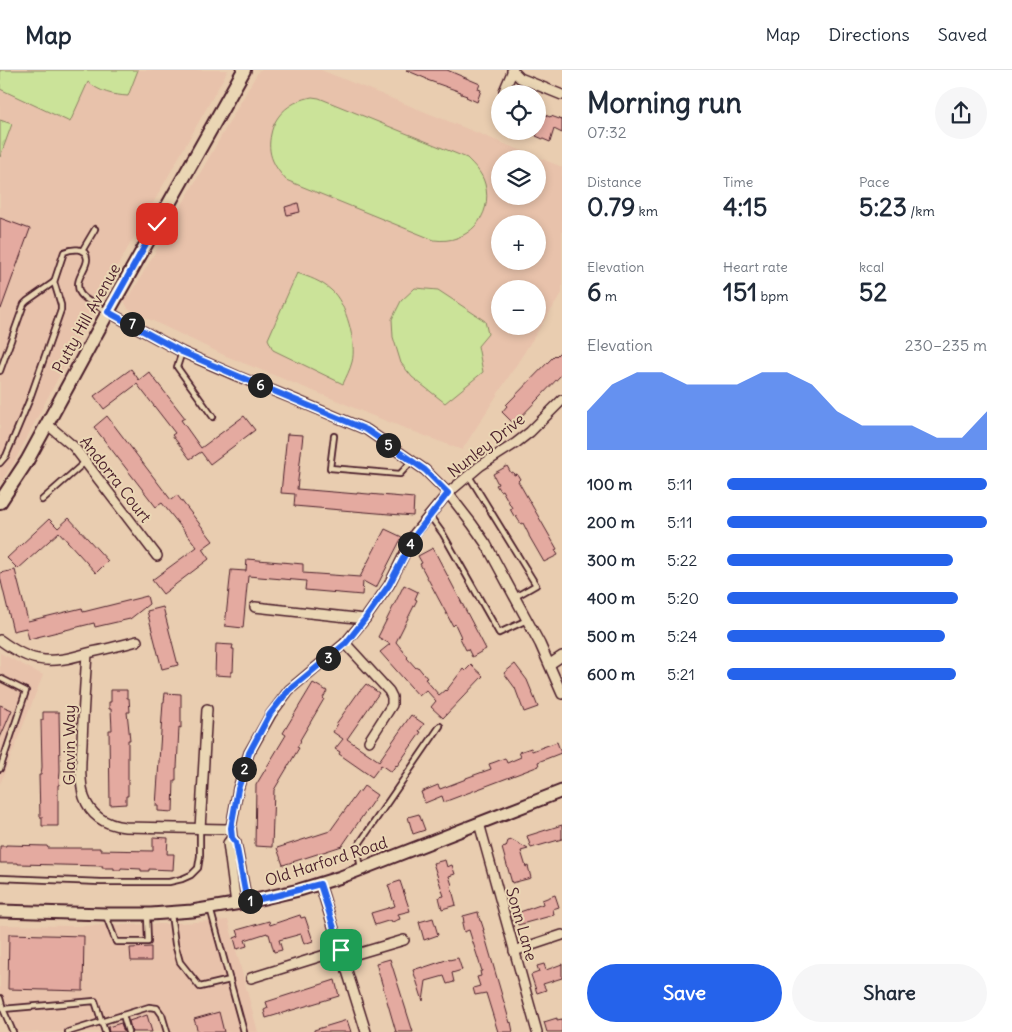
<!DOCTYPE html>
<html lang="en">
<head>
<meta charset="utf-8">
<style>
	:root { --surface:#fff; --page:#f6f6f7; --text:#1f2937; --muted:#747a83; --line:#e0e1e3; --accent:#2563eb }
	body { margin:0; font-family:Delius,sans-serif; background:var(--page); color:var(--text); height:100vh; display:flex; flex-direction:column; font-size:19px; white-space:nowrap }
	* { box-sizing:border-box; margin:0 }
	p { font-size:16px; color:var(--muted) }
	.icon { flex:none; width:28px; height:28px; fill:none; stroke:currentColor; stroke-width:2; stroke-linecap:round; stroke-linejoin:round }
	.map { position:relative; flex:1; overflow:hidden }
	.side { display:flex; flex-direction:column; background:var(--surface); width:450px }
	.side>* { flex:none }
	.controls { position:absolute; left:491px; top:15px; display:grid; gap:10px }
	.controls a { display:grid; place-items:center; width:55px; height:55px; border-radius:50%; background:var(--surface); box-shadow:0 2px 8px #0003; font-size:25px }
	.pin { position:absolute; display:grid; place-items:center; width:42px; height:42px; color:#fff; margin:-21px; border-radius:10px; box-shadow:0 2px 8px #0006 }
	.km { position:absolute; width:25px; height:25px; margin:-12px; border-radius:50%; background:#222; color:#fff; font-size:14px; line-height:25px; text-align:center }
	.round { display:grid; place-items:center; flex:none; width:52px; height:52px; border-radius:26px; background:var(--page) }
	.headline { display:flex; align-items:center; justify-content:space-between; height:85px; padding:0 25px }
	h1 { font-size:28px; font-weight:700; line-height:38px }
	.figures { display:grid; grid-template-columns:repeat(3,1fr); gap:8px; height:85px; padding:5px 25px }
	.figures div { display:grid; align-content:center }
	.figures b { font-size:25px; font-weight:700 }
	.figures small { font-size:14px; font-weight:400 }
	.figures p { font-size:14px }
	.chart { height:140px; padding:10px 25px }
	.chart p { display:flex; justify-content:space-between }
	.chart svg { width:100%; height:90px; margin-top:5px; fill:var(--accent); opacity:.7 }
	.button { display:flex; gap:10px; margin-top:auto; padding:10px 25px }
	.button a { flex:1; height:58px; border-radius:30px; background:var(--accent); color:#fff; font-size:20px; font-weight:700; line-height:58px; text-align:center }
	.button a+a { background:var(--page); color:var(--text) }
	ul { padding:0 25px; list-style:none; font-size:16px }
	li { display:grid; grid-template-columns:80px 60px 1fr; align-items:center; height:38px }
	li i { height:12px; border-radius:6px; background:var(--accent) }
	header { display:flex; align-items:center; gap:30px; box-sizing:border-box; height:70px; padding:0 25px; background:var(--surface); border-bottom:1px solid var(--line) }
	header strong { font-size:24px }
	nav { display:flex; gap:28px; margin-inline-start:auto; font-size:18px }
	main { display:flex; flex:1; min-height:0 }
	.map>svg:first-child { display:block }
	.built { fill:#e8c2ab; fill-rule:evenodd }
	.park { fill:url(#park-crowns); stroke:#8a8162 }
	.pitch { fill:#cbe399; stroke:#8a8162 }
	.building { fill:#e4aaa0; stroke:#4a1f2b }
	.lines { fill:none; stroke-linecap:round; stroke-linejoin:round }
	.service-casing { stroke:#4a1f2b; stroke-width:8 }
	.minor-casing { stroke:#4a1f2b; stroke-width:12 }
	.tertiary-casing { stroke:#4a1f2b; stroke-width:15 }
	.secondary-casing { stroke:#4a1f2b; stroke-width:16 }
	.service { stroke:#ead6b4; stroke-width:4.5 }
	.minor { stroke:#ead6b4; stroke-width:9 }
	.tertiary { stroke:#ead6b4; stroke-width:11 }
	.secondary { stroke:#ead6b4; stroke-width:12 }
	.route-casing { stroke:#fff; stroke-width:10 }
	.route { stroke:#2563eb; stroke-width:6 }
	.labels { text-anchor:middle; stroke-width:4; stroke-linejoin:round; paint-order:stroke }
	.street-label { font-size:16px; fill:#4a1f2b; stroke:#ead6b4 }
</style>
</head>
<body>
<header>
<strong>Map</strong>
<nav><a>Map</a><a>Directions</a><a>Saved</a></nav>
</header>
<main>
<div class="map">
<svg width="562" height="962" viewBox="0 0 562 962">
	<defs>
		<pattern id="park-crowns" width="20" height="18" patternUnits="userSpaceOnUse" patternTransform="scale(1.25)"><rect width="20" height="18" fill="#cbe399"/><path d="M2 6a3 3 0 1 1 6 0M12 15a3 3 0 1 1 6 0" fill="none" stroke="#b0c284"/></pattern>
	</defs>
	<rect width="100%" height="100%" fill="#e9cdb0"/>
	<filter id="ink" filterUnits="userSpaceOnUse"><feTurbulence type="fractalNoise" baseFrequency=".02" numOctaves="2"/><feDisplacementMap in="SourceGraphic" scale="10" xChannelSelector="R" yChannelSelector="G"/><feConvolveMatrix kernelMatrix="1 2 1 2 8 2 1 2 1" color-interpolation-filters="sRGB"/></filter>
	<g filter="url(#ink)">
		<!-- built -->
		<g class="built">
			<path d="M0 0H228L103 222 13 394 0 413Z"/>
			<path d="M259 0H321L562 97V223L462 380 368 344 343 333 226 286 128 239 123 228 125 225 130 226ZM500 89H538V126H500ZM500 154H538V191H500ZM500 219H538V256H500Z"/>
			<path d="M0 583 43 605 0 714Z"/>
			<path d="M228 850 258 962H8L0 936V855L72 856 164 854Z"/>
		</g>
		<!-- park -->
		<path class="park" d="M0 50 12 54 0 87Z"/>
		<!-- pitch -->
		<g class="pitch">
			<path d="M0 0H138L128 26C112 25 100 22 88 12L70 52 0 19Z"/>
			<path d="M312 27 319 28 467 88C475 96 482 103 485 114 494 146 467 175 434 170L286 110C281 104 276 98 273 91 269 82 269 73 271 64 275 43 292 31 312 27Z"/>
			<path d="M297 203C309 207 321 211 331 220 346 232 357 274 352 292 350 300 346 307 343 314L273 280 268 269Z"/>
			<path d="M415 218 438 220 485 251 488 264 478 276 483 302 445 333 412 307 401 293 393 267 392 249 401 231Z"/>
		</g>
		<!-- building -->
		<g class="building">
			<path d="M406 0H447L480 14 478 19 481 20 477 32 466 27 467 26 461 24V22L427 10V9Z"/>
			<path d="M545 45 550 47 551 46 562 50V63L554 59 550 72 536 66Z"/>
			<path d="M298 133 300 142 287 145 285 137Z"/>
			<path d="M0 148 30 159 1 239H0Z"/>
			<path d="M562 280V304L514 354 502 342 507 336 506 335 555 285 556 286Z"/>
			<path d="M131 299 139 310 149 302 185 348 181 350 201 378 244 346 255 360 210 394 201 382 190 389 172 365 175 363 137 314 104 339 94 326Z"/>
			<path d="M107 346 171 430 177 425 213 471 202 479 209 489 163 524 152 510 197 477 162 433 156 437 94 357Z"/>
			<path d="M287 364 303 365 297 419 357 424V423L414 428 413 446 294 436 295 424 281 423Z"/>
			<path d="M507 396 511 403 513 402 514 405 517 404 520 409 518 411 557 479 555 480 558 485 544 492 529 466V465L523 453 521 454 515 445 514 446 510 439 512 438 502 420 500 421 496 415 498 414 493 404Z"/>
			<path d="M69 448 108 491 96 503 59 462 18 499 7 488 49 449 58 458Z"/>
			<path d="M385 459 402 467 376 518 363 511 362 525 305 520 306 511 248 506 243 558 225 556 231 500 246 501 247 489 303 494V503L360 507Z"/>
			<path d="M433 478 486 579 472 587 468 579 466 580 460 568 461 567 455 554 453 556 420 494 422 493 418 486Z"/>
			<path d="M15 500 28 551 82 538 83 542 147 526 149 534 130 549 95 557 94 553 29 569 26 558 13 561 0 507V503Z"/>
			<path d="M404 515 418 522 415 529 417 530 396 572 408 587 407 588 416 598 418 597 427 608 425 609 439 625 445 620 446 621 463 599 465 601 471 595 483 606 443 648 431 637 436 631 426 620 419 626 380 582 390 574 378 567Z"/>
			<path d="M163 537 178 595 162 599 147 541Z"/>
			<path d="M216 574 233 575 232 579H234L233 602H231V606L215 605Z"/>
			<path d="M515 594 527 610 538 637 524 642 515 618 504 603Z"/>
			<path d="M313 613 327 621 323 628 324 629 300 670 301 671 297 677 299 678 274 720 272 777 255 776 256 715 286 665 283 663Z"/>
			<path d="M366 614 379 623 347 669 379 691 411 645 424 654 419 661 421 662 397 696 396 695 391 702 381 695 372 707 339 684 340 682 335 679 343 669 333 662 337 655 336 654 360 620H361Z"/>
			<path d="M111 620H127V628H129L130 642H127L130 670H128V726H126V734L110 735 109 660H112L111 639H109V632H111Z"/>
			<path d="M165 623 181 624V658L179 657 177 698H176V710H174L173 742 158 741V736H156L163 632H164Z"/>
			<path d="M0 635 12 640 0 668Z"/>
			<path d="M43 642H59L60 700 59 715H58V756H42V747H40L39 705H41L42 697 41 650H43Z"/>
			<path d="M557 672 561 683 538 692 539 696 444 732 442 726 425 733 421 722 438 715 440 719 466 709V708L491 699 489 694 495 692 505 688 507 693 521 687 519 682 531 678 532 681Z"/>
			<path d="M364 716 377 725 342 776 283 795 277 778 330 761 358 722 359 723Z"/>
			<path d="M419 744 425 760 413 764 408 747Z"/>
			<path d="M562 755V769L531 778 527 766Z"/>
			<path d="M153 767 168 768 167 784H174L173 800 149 799V801H141V799L121 798V800H114V798H102L103 796 18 794V793H0V776H6V775L47 776 48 778H100V780L153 781Z"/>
			<path d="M512 770 528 779 521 781 526 797 528 796 531 808 512 813 502 778 506 777 508 771Z"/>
			<path d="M445 790 447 797 452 795 455 804 449 806 452 815 451 816 456 835 442 839 439 827 444 826 433 793Z"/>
			<path d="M400 811 410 841 398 844 400 849 392 852 391 850 375 855 371 843 395 836 388 815Z"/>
			<path d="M555 825 559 837 553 839 554 845 518 855 514 844 543 834 542 830Z"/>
			<path d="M478 842 480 851H481L484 860H483L510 953 511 952 513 962H498L486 923 475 925 473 918 480 916 477 907 481 906 480 901H482L469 860 464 862 462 853H464L463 846Z"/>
			<path d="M300 845 301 848 305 847 313 871 304 874 301 864 279 870 282 880 274 882 269 864H267V863L245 870 247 876 237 879 234 868 239 866 237 860 269 851 270 855Z"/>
			<path d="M433 848 438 865 424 870 419 852Z"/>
			<path d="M9 864 84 866 83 921 8 919Z"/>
			<path d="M151 877V891H131L130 878Z"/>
			<path d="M458 888 462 900 452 903 454 912 447 914 444 906 426 911 423 931 413 900 422 897V898L449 889V890Z"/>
			<path d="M390 889 413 962H396L376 893Z"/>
			<path d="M544 894 546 900 562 894V908L543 914 546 920 537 923 531 905 539 902 537 896Z"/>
			<path d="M335 910 339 926 266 948 264 940 268 938 266 932Z"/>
			<path d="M219 942 224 962H198L194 949Z"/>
			<path d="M147 945 152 962H132L129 951Z"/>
			<path d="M557 948V950L562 949V962H547L544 952Z"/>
			<path d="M347 950 351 962H314V960Z"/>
			<path d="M121 953 124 962H109L108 957Z"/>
		</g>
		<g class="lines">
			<!-- service casing -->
			<g class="service-casing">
				<g id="service">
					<path d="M82 181 95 159"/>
					<path d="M182 282 177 297 213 347"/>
					<path d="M0 301 24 234 27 231 54 212 64 182C71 179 86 176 87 189 87 200 73 209 80 223 84 230 99 237 107 241"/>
					<path d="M334 366 330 398 400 404 412 391"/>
					<path d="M0 393 6 386 29 331 61 240V235L54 212"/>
					<path d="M469 406 536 515 515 527"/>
					<path d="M42 430 85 392"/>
					<path d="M430 446 443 464 499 563 527 550"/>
					<path d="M0 608 26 621 0 699"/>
					<path d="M361 798 357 777 440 656"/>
					<path d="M0 808 101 812H169L182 809 191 805 198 798 200 786V759"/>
					<path d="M210 838 244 962"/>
					<path d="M171 844 175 874 180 892 200 917 230 910"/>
					<path d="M106 846 116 872H148L147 845"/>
					<path d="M0 928 3 939"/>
					<path d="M123 945 128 962"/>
					<path d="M13 962 3 939 95 931 105 962"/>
					<path d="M68 962 149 937 157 938 162 945 167 962"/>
				</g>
			</g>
			<!-- minor casing -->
			<g class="minor-casing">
				<g id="minor">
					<path d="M512 0 520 8 562 25"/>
					<path d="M504 21 513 0"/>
					<path d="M108 242 182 282 237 306 296 330 367 360 425 400 448 423 472 454 486 474 540 574 562 624"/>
					<path d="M47 354 74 377 157 486"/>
					<path d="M255 537 365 549"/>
					<path d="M0 570C11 578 25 587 38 589 56 593 74 587 92 582 107 579 122 575 137 571"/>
					<path d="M345 573 389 621 392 627V635L369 671"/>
					<path d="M87 584C85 613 83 643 82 673 81 690 79 710 84 727 91 747 106 755 125 757L226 759 231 758"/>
					<path d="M550 594 562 586"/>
					<path d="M479 753 537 962"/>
					<path d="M200 759 207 639"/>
					<path d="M232 768 228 773 236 834"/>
					<path d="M320 814 366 962"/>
					<path d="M247 832 236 773 232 768 231 758 238 719 249 683 271 644 289 620 345 573 365 549 389 515 415 463 448 423 480 396 516 373 530 362 562 330"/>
					<path d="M514 881 562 865"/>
					<path d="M343 888 404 870"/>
					<path d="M251 908 341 880"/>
				</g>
			</g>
			<!-- tertiary casing -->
			<g class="tertiary-casing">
				<path id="tertiary" d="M0 841 105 844H151L192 841 247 832 299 820 341 807 562 721"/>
			</g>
			<!-- secondary casing -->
			<g class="secondary-casing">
				<path id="secondary" d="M0 432 27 391 108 242 244 0"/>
			</g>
			<!-- service -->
			<use href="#service" class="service"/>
			<!-- minor -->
			<use href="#minor" class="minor"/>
			<!-- tertiary -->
			<use href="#tertiary" class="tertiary"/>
			<!-- secondary -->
			<use href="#secondary" class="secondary"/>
		</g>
	</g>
	<g class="lines" filter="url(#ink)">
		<!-- route casing -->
		<g class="route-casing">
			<path id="route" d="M157 154 108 242 182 282 238 306 367 360 425 400 448 423 416 464 389 515 365 549 346 573 289 620 270 644 249 683 244 701 238 719 231 758 232 768 236 773 247 832 279 825 320 814 341 880"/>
		</g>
		<!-- route -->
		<use href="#route" class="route"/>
	</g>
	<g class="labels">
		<!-- street labels -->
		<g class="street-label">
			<text transform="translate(86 248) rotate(-61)" y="6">Putty Hill Avenue</text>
			<text transform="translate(486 375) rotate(-38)" y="6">Nunley Drive</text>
			<text transform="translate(116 409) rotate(52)" y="6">Andorra Court</text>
			<text transform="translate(69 675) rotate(-90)" y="6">Glavin Way</text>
			<text transform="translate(326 791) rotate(-18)" y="6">Old Harford Road</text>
			<text transform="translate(522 854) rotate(74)" y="6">Sonn Lane</text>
		</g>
	</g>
</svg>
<div class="controls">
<a><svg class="icon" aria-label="locate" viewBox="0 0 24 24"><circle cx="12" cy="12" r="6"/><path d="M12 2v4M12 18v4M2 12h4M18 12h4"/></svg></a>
<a><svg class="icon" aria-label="layers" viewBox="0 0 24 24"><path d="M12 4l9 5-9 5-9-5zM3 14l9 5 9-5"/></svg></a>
<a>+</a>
<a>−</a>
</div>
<div class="pin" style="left:341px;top:880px;background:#1e9e55"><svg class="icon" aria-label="arrive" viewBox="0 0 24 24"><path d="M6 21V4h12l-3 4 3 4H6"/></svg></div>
<div class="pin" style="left:157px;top:154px;background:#d93025"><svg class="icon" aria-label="check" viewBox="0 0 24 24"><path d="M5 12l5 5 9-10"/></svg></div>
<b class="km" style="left:250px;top:831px">1</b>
<b class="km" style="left:244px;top:699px">2</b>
<b class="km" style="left:328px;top:588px">3</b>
<b class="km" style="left:410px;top:474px">4</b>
<b class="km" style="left:388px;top:375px">5</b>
<b class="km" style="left:260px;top:315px">6</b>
<b class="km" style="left:132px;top:254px">7</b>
</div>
<section class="side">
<div class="headline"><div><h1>Morning run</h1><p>07:32</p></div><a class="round"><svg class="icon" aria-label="share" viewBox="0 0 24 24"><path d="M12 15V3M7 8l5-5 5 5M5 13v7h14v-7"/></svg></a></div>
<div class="figures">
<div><p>Distance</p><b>0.79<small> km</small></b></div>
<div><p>Time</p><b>4:15</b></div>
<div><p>Pace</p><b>5:23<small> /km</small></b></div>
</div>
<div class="figures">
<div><p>Elevation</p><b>6<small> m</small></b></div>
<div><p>Heart rate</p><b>151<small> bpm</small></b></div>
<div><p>kcal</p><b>52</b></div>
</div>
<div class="chart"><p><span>Elevation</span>230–235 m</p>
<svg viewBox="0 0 160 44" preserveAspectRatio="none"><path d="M0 44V25L10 12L20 6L30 6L40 12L50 12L60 12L70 6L80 6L90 12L100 25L110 32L120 32L130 32L140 38L150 38L160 25V44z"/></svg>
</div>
<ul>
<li><b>100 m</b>5:11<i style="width:100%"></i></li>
<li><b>200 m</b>5:11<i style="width:100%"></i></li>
<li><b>300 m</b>5:22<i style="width:87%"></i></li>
<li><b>400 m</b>5:20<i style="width:89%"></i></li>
<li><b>500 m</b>5:24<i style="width:84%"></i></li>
<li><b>600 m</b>5:21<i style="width:88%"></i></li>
</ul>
<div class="button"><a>Save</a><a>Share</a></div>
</section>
</main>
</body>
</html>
